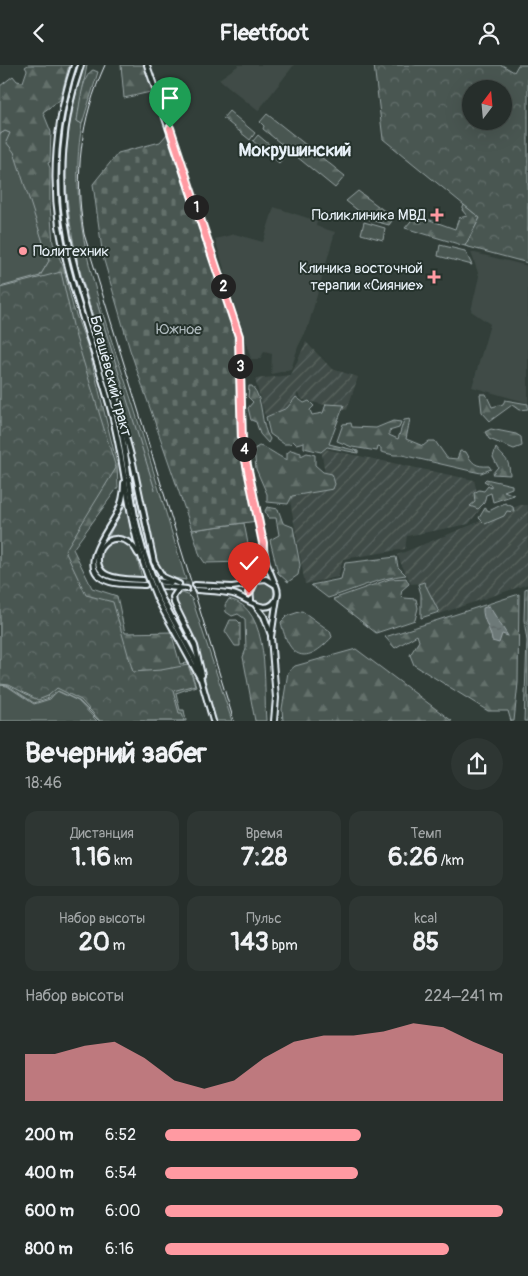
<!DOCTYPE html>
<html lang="ru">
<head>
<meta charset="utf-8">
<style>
	:root { --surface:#262e2b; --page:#2e3633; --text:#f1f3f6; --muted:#a4a8a9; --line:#424a47; --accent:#ff9aa2 }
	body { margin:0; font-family:Pangolin,sans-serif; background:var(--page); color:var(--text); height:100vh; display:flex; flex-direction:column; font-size:19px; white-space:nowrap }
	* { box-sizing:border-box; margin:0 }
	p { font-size:16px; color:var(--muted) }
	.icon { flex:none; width:28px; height:28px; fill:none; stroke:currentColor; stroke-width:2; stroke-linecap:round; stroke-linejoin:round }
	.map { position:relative; height:656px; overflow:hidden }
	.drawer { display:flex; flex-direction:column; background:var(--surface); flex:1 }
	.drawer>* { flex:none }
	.needle { width:32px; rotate:16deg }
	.buttons { position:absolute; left:462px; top:15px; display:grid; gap:10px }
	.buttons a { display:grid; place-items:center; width:50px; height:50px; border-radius:50%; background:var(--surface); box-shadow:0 5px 20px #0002,0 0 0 1px var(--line); font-size:25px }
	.pin { position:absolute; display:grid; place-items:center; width:42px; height:42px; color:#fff; margin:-51px -21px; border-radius:50% 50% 50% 0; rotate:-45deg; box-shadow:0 0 5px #0007 }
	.pin .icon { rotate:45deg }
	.km { position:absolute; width:25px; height:25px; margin:-12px; border-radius:50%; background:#222; color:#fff; font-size:14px; line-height:25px; text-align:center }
	.round { display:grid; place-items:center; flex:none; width:52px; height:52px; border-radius:26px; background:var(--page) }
	.headline { display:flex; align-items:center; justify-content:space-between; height:85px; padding:0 25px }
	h1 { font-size:28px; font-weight:800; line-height:38px }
	.figures { display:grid; grid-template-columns:repeat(3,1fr); gap:8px; height:85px; padding:5px 25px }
	.figures div { display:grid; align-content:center; border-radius:12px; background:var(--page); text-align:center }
	.figures b { font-size:25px; font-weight:800 }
	.figures small { font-size:14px; font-weight:400 }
	.figures p { font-size:14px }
	.chart { height:140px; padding:10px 25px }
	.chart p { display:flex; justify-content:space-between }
	.chart svg { width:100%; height:90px; margin-top:5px; fill:var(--accent); opacity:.7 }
	ul { padding:0 25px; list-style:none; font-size:16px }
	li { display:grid; grid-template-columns:80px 60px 1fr; align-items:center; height:38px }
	li i { height:12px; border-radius:6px; background:var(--accent) }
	header { display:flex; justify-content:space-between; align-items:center; height:65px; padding:0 25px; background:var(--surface); font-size:22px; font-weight:800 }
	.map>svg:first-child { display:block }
	.built { fill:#3f4b46 }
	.industrial { fill:url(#industrial-furrows) }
	.green { fill:#495651; stroke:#98a4a4 }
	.forest { fill:url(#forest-firs); stroke:#98a4a4 }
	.cemetery { fill:url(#cemetery-stones); stroke:#98a4a4 }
	.park { fill:url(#park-crowns); stroke:#98a4a4; fill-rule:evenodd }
	.water { fill:url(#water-ripples); stroke:#9ea9ab }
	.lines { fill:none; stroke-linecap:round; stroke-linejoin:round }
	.stream { stroke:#9ea9ab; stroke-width:1 }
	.primary-tunnel { stroke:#4d5956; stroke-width:4; stroke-dasharray:4 2; stroke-linecap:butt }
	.secondary-casing { stroke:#e8f1f8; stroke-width:8 }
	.primary-casing { stroke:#e8f1f8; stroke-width:8 }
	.secondary { stroke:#26332d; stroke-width:4 }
	.primary { stroke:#26332d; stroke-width:4 }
	.rail { stroke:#e8f1f8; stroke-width:1 }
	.primary-bridge-casing { stroke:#e8f1f8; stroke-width:8; stroke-linecap:butt }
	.primary-bridge { stroke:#26332d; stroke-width:4 }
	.route-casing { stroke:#fff; stroke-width:10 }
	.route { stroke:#ff9aa2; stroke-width:6 }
	.poi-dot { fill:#ff9aa2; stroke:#26332d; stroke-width:2 }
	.labels { text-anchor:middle; stroke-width:4; stroke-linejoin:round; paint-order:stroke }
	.poi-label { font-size:15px; fill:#e8f1f8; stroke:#26332d; text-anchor:end }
	.park-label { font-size:15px; fill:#b0bbbe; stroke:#26332d }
	.street-label { font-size:15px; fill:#e8f1f8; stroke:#26332d }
	.quarter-label { font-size:18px; font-weight:bold; fill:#e8f1f8; stroke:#26332d }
</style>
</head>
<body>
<header><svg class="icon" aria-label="back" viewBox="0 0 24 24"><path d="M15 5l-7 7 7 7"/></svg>Fleetfoot<svg class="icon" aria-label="person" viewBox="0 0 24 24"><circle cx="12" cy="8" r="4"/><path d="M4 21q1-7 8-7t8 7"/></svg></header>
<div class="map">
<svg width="528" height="656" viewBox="0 0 528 656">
	<defs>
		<pattern id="industrial-furrows" width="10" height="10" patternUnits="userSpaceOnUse" patternTransform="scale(1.25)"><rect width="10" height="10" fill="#3f4b46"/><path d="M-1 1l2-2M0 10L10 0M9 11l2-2" fill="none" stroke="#5b6561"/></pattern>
		<pattern id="forest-firs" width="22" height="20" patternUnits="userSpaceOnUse" patternTransform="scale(1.25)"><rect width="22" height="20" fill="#495651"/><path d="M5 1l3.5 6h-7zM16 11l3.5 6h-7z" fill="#636f6b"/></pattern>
		<pattern id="cemetery-stones" width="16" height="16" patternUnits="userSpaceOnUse" patternTransform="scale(1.25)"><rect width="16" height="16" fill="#495651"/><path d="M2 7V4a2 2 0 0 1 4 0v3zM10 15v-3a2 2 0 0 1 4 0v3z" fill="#636f6b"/></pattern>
		<pattern id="park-crowns" width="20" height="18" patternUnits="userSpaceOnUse" patternTransform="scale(1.25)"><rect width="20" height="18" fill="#495651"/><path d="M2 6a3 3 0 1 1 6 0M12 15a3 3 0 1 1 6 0" fill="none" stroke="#636f6b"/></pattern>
		<pattern id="water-ripples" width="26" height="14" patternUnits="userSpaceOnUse" patternTransform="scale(1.25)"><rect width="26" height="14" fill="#6d7978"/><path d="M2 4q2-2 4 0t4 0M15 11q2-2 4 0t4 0" fill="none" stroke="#5b6363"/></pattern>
	</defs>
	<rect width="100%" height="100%" fill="#323e39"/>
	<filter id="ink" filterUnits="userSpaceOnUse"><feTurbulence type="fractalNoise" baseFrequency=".02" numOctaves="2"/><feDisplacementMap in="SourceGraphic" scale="10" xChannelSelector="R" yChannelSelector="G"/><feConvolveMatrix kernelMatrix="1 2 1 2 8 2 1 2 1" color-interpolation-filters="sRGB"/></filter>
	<g filter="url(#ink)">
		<!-- built -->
		<g class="built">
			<path d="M239 0H294L258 46 219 14Z"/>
			<path d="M274 142 317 156 316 161 335 167 308 262 298 282 291 305 271 309 272 289 264 287 260 294H251L215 174 235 169 263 177Z"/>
			<path d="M471 187 528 201V338L472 322 490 259 471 246 479 211Z"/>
		</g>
		<!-- industrial -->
		<g class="industrial">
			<path d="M306 277 332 304 358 312 347 345 303 335 297 328 296 343 265 351 255 314 291 310Z"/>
			<path d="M321 383 474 415 481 443 469 459 407 471 405 484 343 494 338 512 305 519 289 430 327 424Z"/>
			<path d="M520 440H528V519L439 549 424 518 411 519 397 490Z"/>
		</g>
		<!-- green -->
		<g class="green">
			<path d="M85 0H87L77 56 82 59C65 158 102 244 132 337 151 396 168 456 186 515L168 512 156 497C142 448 136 398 123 349 89 225 38 132 85 0Z"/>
			<path d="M5 66 10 68 49 196 40 211 0 253V69Z"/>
			<path d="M364 157 385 163 383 175 361 169Z"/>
			<path d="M440 180 465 186 472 200 438 191Z"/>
			<path d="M128 387C137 419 142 493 163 515L157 514 147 489 139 455Z"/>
			<path d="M125 437 133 475 120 471 108 473Z"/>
			<path d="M116 476C136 476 138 498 142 513L115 511 104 507C96 493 100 480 116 476Z"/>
			<circle cx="263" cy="528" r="11"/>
			<path d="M182 528 188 530 192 534 232 656H216L194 573 175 534 177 530Z"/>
			<path d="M0 620 7 621 34 639 50 634 57 626 78 636 97 656H0Z"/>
		</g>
		<!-- forest -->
		<g class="forest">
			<path d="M28 0H69L60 35 43 47 51 67 50 97 48 98 50 103V140L53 178 63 201 73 242 89 285 117 399 118 422 73 484 92 523 117 531 125 568 171 567 180 599 188 598 196 621 176 628 180 645H184L186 656H99L79 636 58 626 49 633 34 638 7 620H0V222L40 211 49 196 14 87 6 77 10 68 5 66 0 69V21L13 11 17 16 23 17 27 5 25 2Z"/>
			<path d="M121 0H146L155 26 124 33Z"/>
			<path d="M93 5 98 7 82 59 77 56C79 44 82 10 93 5Z"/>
			<path d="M229 46 255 68 250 75 223 53Z"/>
			<path d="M267 49 345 111 335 123 263 64 264 61 260 57Z"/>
			<path d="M258 70 284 92 279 98 253 76Z"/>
			<path d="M358 126 394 153 389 160 370 155 346 136Z"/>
			<path d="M464 140 480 153 465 181 405 163 416 150 455 164 459 153 467 151 462 145Z"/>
			<path d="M249 321H252C265 335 259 359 270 374L268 378 260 369 256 357 251 355 248 343 253 337 248 332Z"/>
			<path d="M480 329H486L492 342 503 339 505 335 528 339V344L519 345 512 340 490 356 482 347Z"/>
			<path d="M296 332 304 338 309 336 314 341 310 345 312 350 323 348 326 339 344 340 329 379 358 386V388L327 382 321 387 304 383V377L296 379 293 376 290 379H284L270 369 266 352 287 343Z"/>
			<path d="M410 354 406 374 423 381 429 376H435L447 393 457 394 460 386 466 387C472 398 475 402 489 401L491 404 481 408 471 406 402 390H394L381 387V383L378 382 377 386 352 382 337 376 343 359 351 358 352 362 376 363 393 356 401 357 399 363 389 366V370L398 374 404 355Z"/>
			<path d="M491 364 516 369 521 372 522 381 514 384 489 374 485 367Z"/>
			<path d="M259 381C269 383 277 391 287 395V388L291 385 301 388V391L307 388 315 390V400L323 407 332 409 335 419 333 424 292 431 288 439 267 437V429L256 404 254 384Z"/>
			<path d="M496 383C505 395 509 392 510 410L492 409 498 402 493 392Z"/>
			<path d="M486 414 512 420V423L504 426 514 430 493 437 491 428 486 430 484 438 478 444 470 441 475 437 474 428 479 425 484 426 488 421 491 423V420L484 416Z"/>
			<path d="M505 438 513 442 514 447 507 446 504 451 485 459 479 453 485 443 489 446Z"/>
			<path d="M267 442 278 444 283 458 293 462 300 500 298 510 288 517 278 508 270 475 279 470 276 453H268L265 446Z"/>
			<path d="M244 458 250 489 245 497 205 498 200 491 192 465Z"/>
			<path d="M396 492 398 502 406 510C378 513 354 525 328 533L311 520 341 514 345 498Z"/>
			<path d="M406 513 409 519 402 525 401 530 404 533 416 534 418 543 415 555 376 568 333 534 390 514Z"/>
			<path d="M424 517 439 547 421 553V529L418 519Z"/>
			<path d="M528 523V656H524L527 576 524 555 525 524Z"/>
			<path d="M519 529 518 618 514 656H511L508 646H488L414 600 410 590 419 576 417 570 395 583 385 572Z"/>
			<path d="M229 534C272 543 263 622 266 656H255L243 592 246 584 245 554 238 549 232 551 226 547 225 540Z"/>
			<path d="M302 546 330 566 332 572C306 601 289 594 281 557L287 551Z"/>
			<path d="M230 555H237L240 558V581H235L225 566Z"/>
			<path d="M356 584 452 656H283L282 644 288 607 295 601Z"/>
		</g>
		<!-- cemetery -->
		<path class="cemetery" d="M169 67 231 251 235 278 239 372 257 456 192 465 130 285 103 192 93 119 118 88 160 77Z"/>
		<!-- park -->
		<g class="park">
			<path d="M374 0H502L514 7 518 0H528V198L465 181 480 153 383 74ZM471 24H504V56H471Z"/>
			<path d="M61 207 75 269 116 403 65 486 86 530 113 537 133 607 161 605 188 600 195 620 173 626 179 648H182L184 656H100L81 635 57 623 48 631 38 635 9 620 0 619V223Z"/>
		</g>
		<!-- water -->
		<path class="water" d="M489 541 508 571 502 569 499 578 492 576C491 564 482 555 483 543Z"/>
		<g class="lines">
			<!-- stream -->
			<path class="stream" d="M97 238 155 425"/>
			<!-- primary-tunnel -->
			<g class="primary-tunnel">
				<path d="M185 519 195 520"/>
				<path d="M187 524 197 525"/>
			</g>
			<!-- secondary casing -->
			<g class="secondary-casing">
				<g id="secondary">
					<path d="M147 0 239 271 242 376 267 499 275 519"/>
					<path d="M254 516 260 507 263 488"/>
					<path d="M256 541 264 551 271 570"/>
					<path d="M274 656 276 633 271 572 277 533"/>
				</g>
			</g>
			<!-- primary casing -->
			<g class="primary-casing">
				<g id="primary">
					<path d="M74 0C57 52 51 106 59 161 70 226 97 289 113 354 126 405 128 459 147 509"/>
					<path d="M81 0C62 55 57 115 68 172 80 234 104 294 119 355 130 405 131 460 151 507"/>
					<path d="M113 323 133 398 154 497 163 512 179 519"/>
					<path d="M124 418C124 429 122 439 117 448 108 467 73 505 110 517 120 520 134 519 145 520"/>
					<path d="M138 489C130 472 111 468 100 484 89 516 123 514 143 515"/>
					<path d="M156 516 171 518"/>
					<path d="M195 520 232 522 252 519"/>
					<path d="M159 521 187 524"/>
					<path d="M179 523 173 532 174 538 195 581 202 610"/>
					<path d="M197 525C209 526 222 526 233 529 246 532 266 552 276 535 279 530 278 525 276 520L266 514 256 515 250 523 251 535"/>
					<path d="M161 532 196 597 213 656"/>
					<path d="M157 534 200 613"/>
				</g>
			</g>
			<!-- secondary -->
			<use href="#secondary" class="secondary"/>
			<!-- primary -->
			<use href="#primary" class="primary"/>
			<!-- rail -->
			<path class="rail" d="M105 0C80 55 74 109 84 169L234 656"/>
			<!-- primary-bridge casing -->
			<g class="primary-bridge-casing">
				<g id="primary-bridge">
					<path d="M151 507 161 532"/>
					<path d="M147 509 157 534"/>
				</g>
			</g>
			<!-- primary-bridge -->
			<use href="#primary-bridge" class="primary-bridge"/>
		</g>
	</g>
	<g class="lines" filter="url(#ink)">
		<!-- route casing -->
		<g class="route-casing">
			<path id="route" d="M170 63 239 271 242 376 263 478 261 503 249 528"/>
		</g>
		<!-- route -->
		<use href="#route" class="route"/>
	</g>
	<!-- markers -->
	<g class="poi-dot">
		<path d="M434.5 142.5h5v5h5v5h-5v5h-5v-5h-5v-5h5z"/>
		<circle cx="23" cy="186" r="5"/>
		<path d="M431.5 204.5h5v5h5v5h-5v5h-5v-5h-5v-5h5z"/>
	</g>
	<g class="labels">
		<!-- poi labels -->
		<g class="poi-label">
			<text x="426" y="155">Поликлиника МВД</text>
			<text x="33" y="191" text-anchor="start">Политехник</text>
			<text x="423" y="208">Клиника восточной<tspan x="423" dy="17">терапии «Сияние»</tspan></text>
		</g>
		<!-- park labels -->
		<g class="park-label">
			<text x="179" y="269">Южное</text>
		</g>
		<!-- street labels -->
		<g class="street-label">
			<text transform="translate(111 311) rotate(75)" y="5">Богашёвский тракт</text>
		</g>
		<!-- quarter labels -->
		<g class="quarter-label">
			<text x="295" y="91">Мокрушинский</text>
		</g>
	</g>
</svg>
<div class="buttons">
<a><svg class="needle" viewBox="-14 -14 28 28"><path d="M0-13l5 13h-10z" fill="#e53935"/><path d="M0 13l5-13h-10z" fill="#a4a8a9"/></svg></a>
</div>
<div class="pin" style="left:170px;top:63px;background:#1e9e55"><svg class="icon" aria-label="arrive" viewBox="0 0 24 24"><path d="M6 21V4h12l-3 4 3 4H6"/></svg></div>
<div class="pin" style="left:249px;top:528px;background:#d93025"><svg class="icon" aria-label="check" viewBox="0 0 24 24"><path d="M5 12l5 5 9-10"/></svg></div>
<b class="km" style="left:196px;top:142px">1</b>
<b class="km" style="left:223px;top:221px">2</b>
<b class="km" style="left:240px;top:301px">3</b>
<b class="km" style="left:244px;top:384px">4</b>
</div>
<section class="drawer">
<div class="headline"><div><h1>Вечерний забег</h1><p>18:46</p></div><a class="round"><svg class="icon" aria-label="share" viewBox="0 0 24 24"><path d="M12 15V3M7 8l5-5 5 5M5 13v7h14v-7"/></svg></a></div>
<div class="figures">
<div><p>Дистанция</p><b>1.16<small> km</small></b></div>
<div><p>Время</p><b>7:28</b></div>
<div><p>Темп</p><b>6:26<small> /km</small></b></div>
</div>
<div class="figures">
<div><p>Набор высоты</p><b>20<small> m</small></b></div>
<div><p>Пульс</p><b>143<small> bpm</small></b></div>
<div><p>kcal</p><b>85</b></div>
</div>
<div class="chart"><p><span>Набор высоты</span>224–241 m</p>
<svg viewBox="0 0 160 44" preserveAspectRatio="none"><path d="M0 44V21L10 21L20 17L30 15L40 23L50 34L60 38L70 34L80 23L90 15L100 12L110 12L120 10L130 6L140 8L150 15L160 21V44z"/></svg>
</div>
<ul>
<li><b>200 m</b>6:52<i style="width:58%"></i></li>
<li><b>400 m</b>6:54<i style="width:57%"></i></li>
<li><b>600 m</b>6:00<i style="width:100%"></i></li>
<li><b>800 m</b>6:16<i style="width:84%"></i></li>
</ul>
</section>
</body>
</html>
